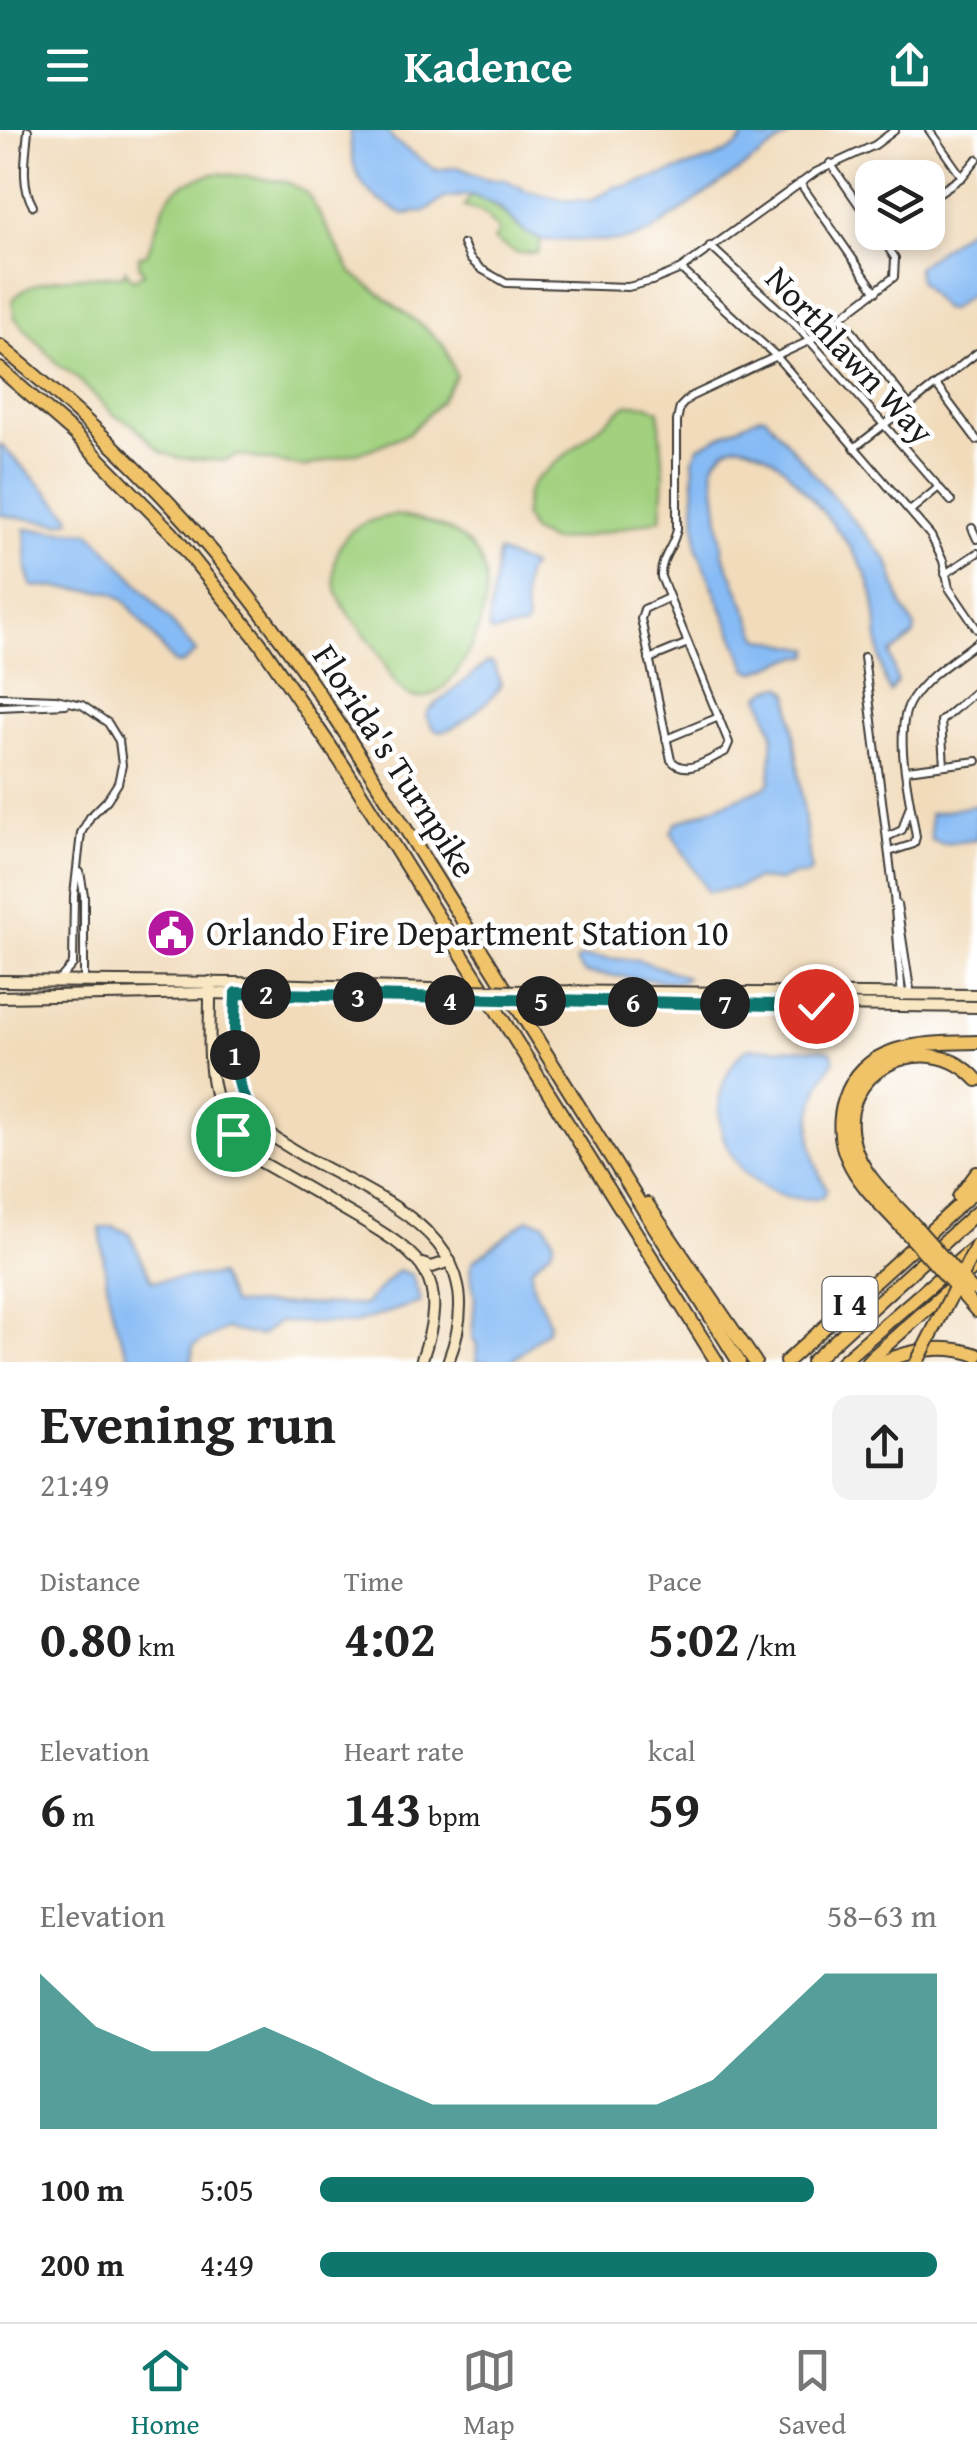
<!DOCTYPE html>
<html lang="en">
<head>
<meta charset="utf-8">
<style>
	:root { --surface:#fff; --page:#f2f2f2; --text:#222; --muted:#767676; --line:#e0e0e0; --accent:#0f766e }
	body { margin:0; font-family:"Gentium Book Plus",serif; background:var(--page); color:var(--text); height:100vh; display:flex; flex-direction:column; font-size:38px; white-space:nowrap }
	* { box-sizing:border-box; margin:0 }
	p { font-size:32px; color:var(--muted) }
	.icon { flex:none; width:55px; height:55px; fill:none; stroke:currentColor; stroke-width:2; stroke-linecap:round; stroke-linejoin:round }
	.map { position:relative; height:1232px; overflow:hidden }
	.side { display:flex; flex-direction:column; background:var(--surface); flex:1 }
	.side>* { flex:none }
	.controls { position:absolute; left:855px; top:30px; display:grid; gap:20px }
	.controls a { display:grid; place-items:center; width:90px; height:90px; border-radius:20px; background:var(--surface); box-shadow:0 5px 15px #0003; font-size:50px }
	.pin { position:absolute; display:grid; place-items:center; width:85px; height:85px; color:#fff; margin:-42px; border:5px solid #fff; border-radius:50%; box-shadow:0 2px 10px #0007 }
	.km { position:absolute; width:50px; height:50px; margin:-25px; border-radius:50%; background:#222; color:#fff; font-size:28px; line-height:50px; text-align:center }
	.round { display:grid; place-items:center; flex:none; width:105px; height:105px; border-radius:20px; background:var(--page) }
	.head { display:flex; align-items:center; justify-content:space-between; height:170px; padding:0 40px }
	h1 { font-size:55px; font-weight:600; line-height:75px }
	.stats { display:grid; grid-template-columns:repeat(3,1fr); gap:15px; height:170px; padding:10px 40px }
	.stats div { display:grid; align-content:center }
	.stats b { font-size:50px; font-weight:600 }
	.stats small { font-size:28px; font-weight:400 }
	.stats p { font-size:28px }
	.chart { height:280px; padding:20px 40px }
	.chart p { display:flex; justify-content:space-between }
	.chart svg { width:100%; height:180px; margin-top:10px; fill:var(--accent); opacity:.7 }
	ul { padding:0 40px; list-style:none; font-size:32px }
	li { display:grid; grid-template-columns:160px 120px 1fr; align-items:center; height:75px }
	li i { height:25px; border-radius:12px; background:var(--accent) }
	header { display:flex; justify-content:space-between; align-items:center; height:130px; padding:0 40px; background:var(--accent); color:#fff; font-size:45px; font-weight:600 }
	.dock { display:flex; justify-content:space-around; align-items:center; height:140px; border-top:2px solid var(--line); background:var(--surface); font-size:28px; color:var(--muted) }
	.dock a { display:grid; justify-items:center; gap:5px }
	.dock .active { color:var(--accent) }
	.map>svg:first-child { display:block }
	.green { fill:#a1d17f; stroke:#5e764e; stroke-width:2.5 }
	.water { fill:#87bbf5; stroke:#526c88; stroke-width:2.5 }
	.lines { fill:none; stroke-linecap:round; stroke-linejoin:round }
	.street-casing { stroke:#3c3934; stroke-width:10 }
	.secondary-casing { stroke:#3c3934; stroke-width:14 }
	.highway-casing { stroke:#3c3934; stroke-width:16 }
	.street { stroke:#fff; stroke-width:6 }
	.secondary { stroke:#f9e7c3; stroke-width:10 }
	.highway { stroke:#f0c369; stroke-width:12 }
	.secondary-bridge-casing { stroke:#3c3934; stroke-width:14; stroke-linecap:butt }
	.highway-bridge-casing { stroke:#3c3934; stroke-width:16; stroke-linecap:butt }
	.secondary-bridge { stroke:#f9e7c3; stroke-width:10 }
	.highway-bridge { stroke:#f0c369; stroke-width:12 }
	.route-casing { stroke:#fff; stroke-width:20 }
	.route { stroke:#0f766e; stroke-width:12 }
	.labels { text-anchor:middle; stroke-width:9; stroke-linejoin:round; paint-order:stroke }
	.shield { fill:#fff; stroke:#606060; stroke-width:2.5 }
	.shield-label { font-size:32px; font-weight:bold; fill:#1c1c1c }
	.street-label { font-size:35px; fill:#1c1c1c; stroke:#fff }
	.poi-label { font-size:35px; fill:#1c1c1c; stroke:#fff; text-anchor:start }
</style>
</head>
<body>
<header><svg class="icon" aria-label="menu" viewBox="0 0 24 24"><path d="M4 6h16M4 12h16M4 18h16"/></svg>Kadence<svg class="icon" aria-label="share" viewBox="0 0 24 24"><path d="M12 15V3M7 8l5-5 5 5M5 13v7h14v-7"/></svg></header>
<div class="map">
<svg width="977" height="1232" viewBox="0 0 977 1232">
	<rect width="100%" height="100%" fill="#fff"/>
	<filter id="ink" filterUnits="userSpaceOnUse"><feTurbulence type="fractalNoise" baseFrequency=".01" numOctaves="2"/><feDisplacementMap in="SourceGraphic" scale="20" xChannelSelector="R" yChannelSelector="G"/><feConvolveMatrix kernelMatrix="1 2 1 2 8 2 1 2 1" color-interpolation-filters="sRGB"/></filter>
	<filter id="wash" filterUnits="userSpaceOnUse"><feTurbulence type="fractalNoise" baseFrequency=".0048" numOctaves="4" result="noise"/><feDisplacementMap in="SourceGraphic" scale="40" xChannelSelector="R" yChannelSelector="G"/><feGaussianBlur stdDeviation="2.25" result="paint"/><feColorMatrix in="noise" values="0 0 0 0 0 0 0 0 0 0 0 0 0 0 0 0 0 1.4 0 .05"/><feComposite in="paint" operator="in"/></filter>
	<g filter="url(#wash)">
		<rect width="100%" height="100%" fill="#f1dbbb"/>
		<!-- green -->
		<g class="green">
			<path d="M218 43 288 52 308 64 352 143 429 201 445 217 456 246 440 272 409 303 371 319 304 337 238 325 223 331 178 328 161 322 132 294 114 285 76 247 60 236 15 188 12 170C39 141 87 149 124 145L125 140 133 150 144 143 139 135V126L146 125C168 74 156 57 218 43Z"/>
			<path d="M471 65C502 72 513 101 541 110L538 123H516L494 110 499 101 482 82 464 77Z"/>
			<path d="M635 274 648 275 659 281 664 346 661 389 583 407 551 411 532 402 524 386 527 363 534 351 626 275Z"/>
			<path d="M394 385C488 397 507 448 465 529 456 546 435 573 413 567 395 562 386 534 376 519 365 503 349 488 340 470 335 459 333 445 335 433 341 398 363 391 394 385Z"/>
		</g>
		<!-- water -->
		<g class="water">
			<path d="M350 0H387L393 10 436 40 458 37 487 49H504L527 61 565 70 590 71 614 57 630 55 713 29 736 17 746 5 768 10 780 0H797L649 103 634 108 618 111 541 110 526 103 498 76 471 65 445 68 423 82 404 84C362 65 350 44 350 0Z"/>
			<path d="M977 92V159L950 180 943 179 919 151 917 137Z"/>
			<path d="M760 286H765L888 431 902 475 915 498 914 505 890 524 897 552 890 562C874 533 881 491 871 458 860 419 813 371 786 340 779 331 759 319 747 316 732 311 716 324 713 338L723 424 759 508 811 519 809 526C790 525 773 537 754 542L747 538 697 419 693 329 699 317Z"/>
			<path d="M0 314 69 384 71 390 59 393 0 385Z"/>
			<path d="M25 399 90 402 140 455 196 522 182 534 174 533 125 471 111 462 32 456 27 440Z"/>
			<path d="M498 422 531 436C519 453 524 473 527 492L525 497 492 503 488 499Z"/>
			<path d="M488 532 493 533 501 553 499 559C489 570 450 609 435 600 433 599 427 588 426 586L429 580Z"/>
			<path d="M782 556 789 563 811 740 808 745H793L779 751 757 749 736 758 708 762 671 702 676 693 765 657 770 652 773 603 760 566 769 559Z"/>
			<path d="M977 675V710L942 714 931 710 930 684Z"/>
			<path d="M583 827 639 830 687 847 683 851 674 852 585 843 577 834V830Z"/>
			<path d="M750 918 824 919 832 922 834 931C806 969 803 1018 827 1059L823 1067C753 1082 695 1003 729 941 735 930 739 922 750 918Z"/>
			<path d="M528 1089 545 1093 554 1110 551 1120 532 1137C529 1161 543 1172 549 1193L547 1200 511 1232H476L477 1215 472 1207 475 1168 470 1140 472 1132Z"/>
			<path d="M112 1096 129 1103 152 1151 219 1145 232 1174 364 1175 398 1140 412 1145 421 1172 352 1194 278 1192 260 1206 226 1199 193 1216 192 1232H133C108 1192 106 1144 100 1098Z"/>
		</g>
	</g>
	<g filter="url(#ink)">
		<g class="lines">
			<!-- street casing -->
			<g class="street-casing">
				<g id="street">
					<path d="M28 0C26 25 20 54 33 76"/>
					<path d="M929 0 962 47"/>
					<path d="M830 33 872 94"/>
					<path d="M800 53 876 162"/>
					<path d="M928 70 962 47 977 29"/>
					<path d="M463 114 470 129 481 139 506 153 628 157 652 151 681 139 816 42 875 15 895 0"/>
					<path d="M710 116 796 195 951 371"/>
					<path d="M681 139 775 225 931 406 943 431 949 458 977 499"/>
					<path d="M842 188 909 275"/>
					<path d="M936 255 977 310"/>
					<path d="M854 318 977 223"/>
					<path d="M910 381 939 357"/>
					<path d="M972 398 977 409"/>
					<path d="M945 444 977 423"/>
					<path d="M668 468 644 479 641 489 671 630C686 647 707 630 725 622L729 613 661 447C660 428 674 417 677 399V291L680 277 690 267 809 211 894 147 895 128 878 102"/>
					<path d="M864 527 894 766 902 867"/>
					<path d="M649 529 688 513"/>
					<path d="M0 567 56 569 82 575 108 593 119 611 122 635 118 653 107 670 90 687 81 703 74 765 73 834 60 849"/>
					<path d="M0 577 66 574"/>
					<path d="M666 609 719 587"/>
					<path d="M944 635 941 591 977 560"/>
					<path d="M907 640 977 631"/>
					<path d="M887 707 902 700 909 678"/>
					<path d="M889 722 914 714 916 707C911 672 891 599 912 569 927 546 956 529 977 512"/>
					<path d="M80 742 84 765V852"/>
					<path d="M897 774 911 866"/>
				</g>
			</g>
			<!-- secondary casing -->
			<g class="secondary-casing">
				<g id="secondary">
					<path d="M0 851 236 853 464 860"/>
					<path d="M210 852C211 923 198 983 261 1032 293 1050 324 1068 355 1086 425 1127 451 1148 421 1232"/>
					<path d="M236 853C236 891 228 938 245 974 257 1000 283 1014 307 1028 395 1077 495 1111 448 1232"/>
					<path d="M527 861 977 865"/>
					<path d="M0 867 210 863 470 870"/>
					<path d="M534 871 977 877"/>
					<path d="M422 1134 432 1137 450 1131"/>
				</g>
			</g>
			<!-- highway casing -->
			<g class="highway-casing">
				<g id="highway">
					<path d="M0 216C82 283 159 356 226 438 319 551 392 679 470 802 559 946 649 1089 739 1232"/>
					<path d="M0 239 75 304 172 403 260 513 343 635 717 1232"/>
					<path d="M959 1067 977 1043"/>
					<path d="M647 1074 755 1232"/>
					<path d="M914 1095C893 1071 863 1047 854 1015 832 942 927 894 977 950"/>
					<path d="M907 1103C887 1080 860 1057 848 1030 839 1011 838 989 845 969 864 911 926 913 977 912"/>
					<path d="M964 1166 977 1181"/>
					<path d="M786 1232 977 1059"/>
					<path d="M812 1232 977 1082"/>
					<path d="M842 1232 976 1116"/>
					<path d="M867 1232 977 1135"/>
					<path d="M882 1232C913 1220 944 1213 977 1225"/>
				</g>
			</g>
			<!-- street -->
			<use href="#street" class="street"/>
			<!-- secondary -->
			<use href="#secondary" class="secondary"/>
			<!-- highway -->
			<use href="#highway" class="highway"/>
			<!-- secondary-bridge casing -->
			<g class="secondary-bridge-casing">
				<g id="secondary-bridge">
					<path d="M464 860 527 861"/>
					<path d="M470 870 534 871"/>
				</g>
			</g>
			<!-- highway-bridge casing -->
			<g class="highway-bridge-casing">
				<g id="highway-bridge">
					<path d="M914 1095 971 1159"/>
					<path d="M907 1103 964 1166"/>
					<path d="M917 1232 977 1115"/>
				</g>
			</g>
			<!-- secondary-bridge -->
			<use href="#secondary-bridge" class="secondary-bridge"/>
			<!-- highway-bridge -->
			<use href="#highway-bridge" class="highway-bridge"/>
		</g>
	</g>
	<g class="lines" filter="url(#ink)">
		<!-- route casing -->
		<g class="route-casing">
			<path id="route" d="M233 1004 253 988C230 950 235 906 236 863L816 876"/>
		</g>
		<!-- route -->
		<use href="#route" class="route"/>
	</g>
	<!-- icons -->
	<defs>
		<g id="civic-disc" transform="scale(2.5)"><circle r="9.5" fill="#b5179e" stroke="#fff"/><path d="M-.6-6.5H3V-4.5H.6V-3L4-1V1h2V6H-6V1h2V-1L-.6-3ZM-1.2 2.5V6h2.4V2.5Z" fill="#fff"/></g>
	</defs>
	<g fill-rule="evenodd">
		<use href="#civic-disc" x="171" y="803"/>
	</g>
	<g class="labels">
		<!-- shield labels -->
		<rect class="shield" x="822.5" y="1147" width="55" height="54" rx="8"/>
		<g class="shield-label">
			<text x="850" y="1185">I 4</text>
		</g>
		<!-- street labels -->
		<g class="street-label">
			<text transform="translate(850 225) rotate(47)" y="12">Northlawn Way</text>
			<text transform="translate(395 631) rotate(57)" y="12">Florida's Turnpike</text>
		</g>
		<!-- poi labels -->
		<g class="poi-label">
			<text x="206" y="815">Orlando Fire Department Station 10</text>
		</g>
	</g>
</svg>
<div class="controls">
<a><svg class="icon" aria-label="layers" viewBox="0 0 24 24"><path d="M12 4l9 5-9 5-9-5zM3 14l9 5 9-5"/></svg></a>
</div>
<div class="pin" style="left:233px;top:1004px;background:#1e9e55"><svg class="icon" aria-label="arrive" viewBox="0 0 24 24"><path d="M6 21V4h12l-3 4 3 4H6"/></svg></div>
<div class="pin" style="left:816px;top:876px;background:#d93025"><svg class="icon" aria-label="check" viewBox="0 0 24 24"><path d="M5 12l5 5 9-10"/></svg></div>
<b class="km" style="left:235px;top:925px">1</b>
<b class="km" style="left:266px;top:864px">2</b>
<b class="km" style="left:358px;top:867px">3</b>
<b class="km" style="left:450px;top:870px">4</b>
<b class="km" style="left:541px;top:871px">5</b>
<b class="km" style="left:633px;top:872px">6</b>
<b class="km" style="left:725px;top:874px">7</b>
</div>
<section class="side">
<div class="head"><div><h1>Evening run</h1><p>21:49</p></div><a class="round"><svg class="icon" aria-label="share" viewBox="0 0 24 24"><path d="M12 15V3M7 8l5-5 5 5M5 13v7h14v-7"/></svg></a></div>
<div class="stats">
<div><p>Distance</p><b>0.80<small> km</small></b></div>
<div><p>Time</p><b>4:02</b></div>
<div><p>Pace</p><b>5:02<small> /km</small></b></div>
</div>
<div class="stats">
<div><p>Elevation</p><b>6<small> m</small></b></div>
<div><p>Heart rate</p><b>143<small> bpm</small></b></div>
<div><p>kcal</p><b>59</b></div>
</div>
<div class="chart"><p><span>Elevation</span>58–63 m</p>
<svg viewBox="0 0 160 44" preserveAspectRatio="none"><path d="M0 44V6L10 19L20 25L30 25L40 19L50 25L60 32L70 38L80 38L90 38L100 38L110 38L120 32L130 19L140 6L150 6L160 6V44z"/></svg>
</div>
<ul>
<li><b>100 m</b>5:05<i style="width:80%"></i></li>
<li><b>200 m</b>4:49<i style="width:100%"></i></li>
</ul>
</section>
<nav class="dock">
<a class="active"><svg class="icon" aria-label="home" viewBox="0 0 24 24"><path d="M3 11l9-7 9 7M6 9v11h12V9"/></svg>Home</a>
<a><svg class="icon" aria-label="map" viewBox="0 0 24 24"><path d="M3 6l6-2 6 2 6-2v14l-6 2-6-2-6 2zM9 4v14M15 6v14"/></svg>Map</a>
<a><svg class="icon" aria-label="saved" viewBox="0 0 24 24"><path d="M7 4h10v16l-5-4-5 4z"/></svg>Saved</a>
</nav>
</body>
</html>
